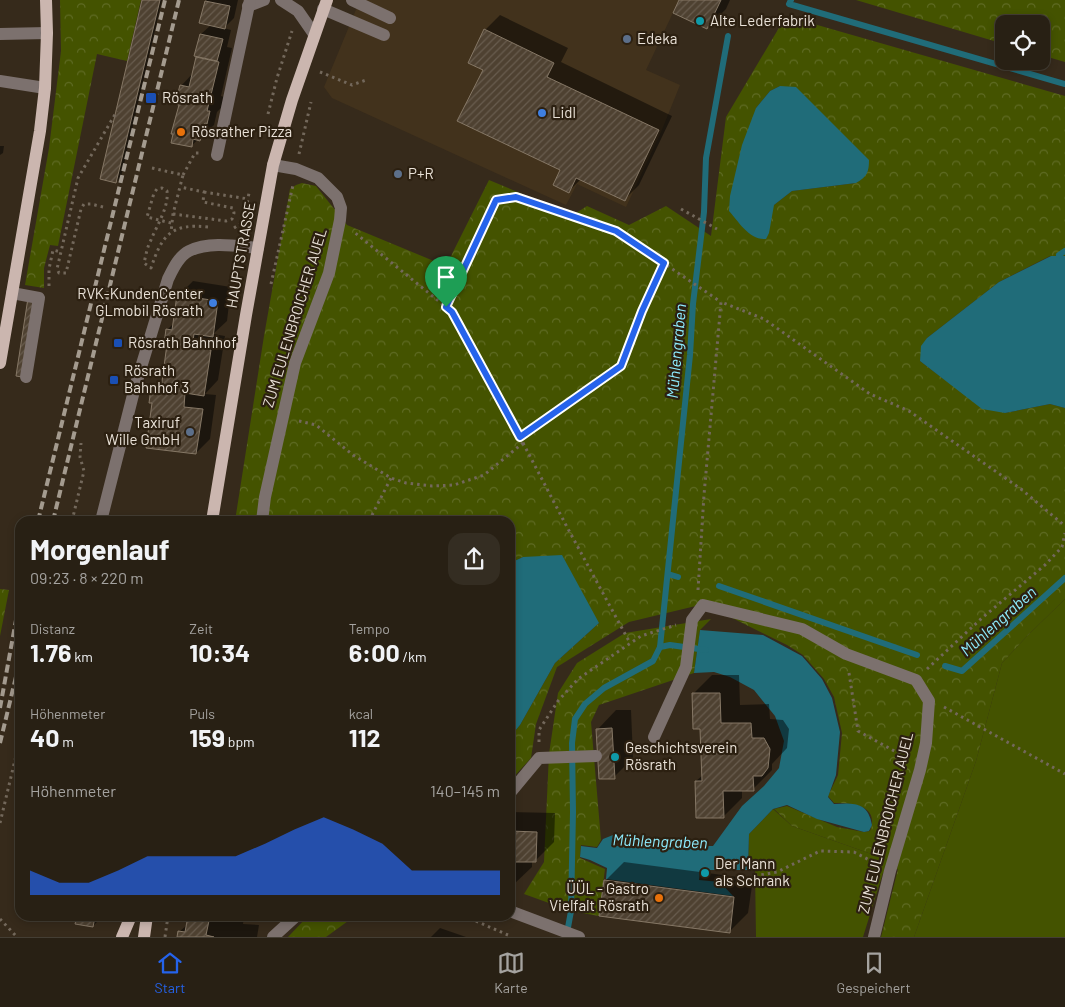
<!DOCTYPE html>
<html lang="de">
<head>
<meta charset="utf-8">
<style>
	:root { --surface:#282014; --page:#342d22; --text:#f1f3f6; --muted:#a5a3a0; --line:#443e34; --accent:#2563eb }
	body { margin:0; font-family:Barlow,sans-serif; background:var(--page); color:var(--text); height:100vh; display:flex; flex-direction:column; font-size:19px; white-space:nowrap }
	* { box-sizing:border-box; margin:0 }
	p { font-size:16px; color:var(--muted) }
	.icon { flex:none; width:28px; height:28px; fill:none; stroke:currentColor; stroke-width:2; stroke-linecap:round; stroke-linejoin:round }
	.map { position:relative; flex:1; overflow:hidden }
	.drawer { position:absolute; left:15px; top:516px; width:500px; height:405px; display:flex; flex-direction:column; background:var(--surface); border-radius:15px; box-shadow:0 2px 8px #0003,0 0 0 1px var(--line) }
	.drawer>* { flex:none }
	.tools { position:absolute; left:995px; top:15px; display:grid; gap:10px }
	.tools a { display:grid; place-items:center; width:55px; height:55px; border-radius:10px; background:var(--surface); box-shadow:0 2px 8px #0003,0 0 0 1px var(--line); font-size:25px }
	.pin { position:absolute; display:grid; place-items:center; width:42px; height:42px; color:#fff; margin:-51px -21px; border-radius:50% 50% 50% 0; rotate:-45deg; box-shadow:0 0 5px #0007 }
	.pin .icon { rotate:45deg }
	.round { display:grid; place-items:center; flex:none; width:52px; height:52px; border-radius:15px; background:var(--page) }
	.summary { display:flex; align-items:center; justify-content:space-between; height:85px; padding:0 15px }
	h1 { font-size:28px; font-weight:700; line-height:38px }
	.stats { display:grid; grid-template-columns:repeat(3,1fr); gap:8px; height:85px; padding:5px 15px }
	.stats div { display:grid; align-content:center }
	.stats b { font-size:25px; font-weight:700 }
	.stats small { font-size:14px; font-weight:400 }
	.stats p { font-size:14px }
	.chart { height:140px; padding:10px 15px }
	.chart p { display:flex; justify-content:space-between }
	.chart svg { width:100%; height:90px; margin-top:5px; fill:var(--accent); opacity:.7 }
	.tabs { display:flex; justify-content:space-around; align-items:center; height:70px; border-top:1px solid var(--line); background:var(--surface); font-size:14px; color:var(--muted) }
	.tabs a { display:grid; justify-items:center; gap:2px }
	.tabs .selected { color:var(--accent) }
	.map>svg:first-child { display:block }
	.built { fill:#42321c }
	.grass { fill:#445300 }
	.forest { fill:url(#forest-crowns); fill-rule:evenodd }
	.water { fill:#206c79 }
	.shadow { fill:#0007 }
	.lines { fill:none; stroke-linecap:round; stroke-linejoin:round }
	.stream { stroke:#206c79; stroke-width:6 }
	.building { fill:url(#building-hatch); stroke:#857765 }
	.path { stroke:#73685b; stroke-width:3; stroke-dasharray:2.5 4; stroke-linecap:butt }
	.minor { stroke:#7c716e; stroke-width:12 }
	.major { stroke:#cbb6af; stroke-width:12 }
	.rail { stroke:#a49b8f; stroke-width:4; stroke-dasharray:8 4; stroke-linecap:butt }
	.route-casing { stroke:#fff; stroke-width:10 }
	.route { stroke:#2563eb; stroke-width:6 }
	.culture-dot { fill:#0f9aa8; stroke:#2c2011; stroke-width:2 }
	.service-dot { fill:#5c6f8a; stroke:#2c2011; stroke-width:2 }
	.transit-dot { fill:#1a4fb4; stroke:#2c2011; stroke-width:2 }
	.shop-dot { fill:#3f7fe0; stroke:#2c2011; stroke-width:2 }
	.food-dot { fill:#e8710a; stroke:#2c2011; stroke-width:2 }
	.labels { text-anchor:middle; stroke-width:4.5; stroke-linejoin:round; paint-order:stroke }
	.poi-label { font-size:15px; fill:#eae2d8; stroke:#2c2011; text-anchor:start }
	.street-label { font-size:15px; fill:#eae2d8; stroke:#2c2011 }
	.water-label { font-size:16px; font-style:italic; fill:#8eebfd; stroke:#2c2011 }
</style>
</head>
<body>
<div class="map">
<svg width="1065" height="937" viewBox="0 0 1065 937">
	<defs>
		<pattern id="forest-crowns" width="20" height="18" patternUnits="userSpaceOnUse" patternTransform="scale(1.25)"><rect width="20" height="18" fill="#445300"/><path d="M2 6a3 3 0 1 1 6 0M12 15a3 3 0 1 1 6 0" fill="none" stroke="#5f6b24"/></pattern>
		<pattern id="building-hatch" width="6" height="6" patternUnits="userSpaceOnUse" patternTransform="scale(1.25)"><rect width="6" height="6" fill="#4e4131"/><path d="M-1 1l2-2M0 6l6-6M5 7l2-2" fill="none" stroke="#685c4e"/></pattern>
	</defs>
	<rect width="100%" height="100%" fill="#362a1b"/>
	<!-- built -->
	<path class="built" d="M360 0H679L646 70 680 85 661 132 626 207 577 184 566 205 332 98 324 87Z"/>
	<!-- grass -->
	<g class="grass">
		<path d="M1065 599V937H914L976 761 1002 663 1027 636Z"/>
		<path d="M773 809 792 826 897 863 898 869 883 873 863 937H756L755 871 748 870 749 834Z"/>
	</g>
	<!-- forest -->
	<g class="forest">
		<path d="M60 0H141L127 61 97 54 58 246 50 245 44 268V288L25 285 49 148 61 51Z"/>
		<path d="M856 0H1065V62L1041 55V24H1004V44Z"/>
		<path d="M786 16 1065 96V256H1050L999 282 927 338 920 361 945 380 1005 413 1050 404 1065 408V599L1027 636 1002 663 976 761 914 937H881L898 869 897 863 792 826 774 809 787 806 837 827 864 832 870 831C880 805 852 803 834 803L828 796 838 775 842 733 834 697 824 679 803 655 787 645 704 604 629 622 557 667 536 724 531 758 510 781V737L520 725 555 663 599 623 523 557 510 563V521H235L264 336 290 189 296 185 302 183 316 186 347 225 446 266 489 180 573 215 587 206 629 225 666 206 711 236 726 117ZM780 86 856 183 792 191 774 205 756 108 770 91Z"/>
		<path d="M0 589 9 590 0 636Z"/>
		<path d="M711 619 700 630 694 673 599 705 591 722 601 840 597 847 581 845 580 858 605 869 599 916 571 911 524 894 544 862 549 754 558 693 577 663 625 633Z"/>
		<path d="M308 916H355L326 937H288Z"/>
	</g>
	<!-- water -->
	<g class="water">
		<path d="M780 86 796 87 869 160C869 172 867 177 856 183L792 191 774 205 769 233 766 239C749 240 739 222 729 211L730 196 742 145 756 108 770 91Z"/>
		<path d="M1051 256H1065V408L1050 404 1005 413 982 409 920 361 921 346 927 338 999 282Z"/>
		<path d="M562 555 599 623 555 663 520 725 510 737V563L523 557Z"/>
		<path d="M700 630 763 635 802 656 822 679 832 698 840 732 836 775 828 797 834 804C854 803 868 802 872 825L869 831 864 832 817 819 787 805 773 809 749 834 748 870H700L699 880 720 882 733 896 606 879 607 868 590 860 580 857 581 846 597 848 603 839 613 835V846H713L742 806 764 786 779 768 784 741 775 716 754 690 730 677 714 672 694 673Z"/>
	</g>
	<!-- shadow -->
	<g class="shadow">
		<path d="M144 0H162L121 177 116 182Z"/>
		<path d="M207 0H238L234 18 224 28 231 30 227 47 232 48 221 96 224 97 221 108 217 112 214 125 191 146 180 104 181 86 194 72 199 56 201 34 211 25 206 1Z"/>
		<path d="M680 0H730L726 9 707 28Z"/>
		<path d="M500 15 568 48 561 62 672 116 639 185 624 200 581 179 569 191 561 169 484 69 485 30Z"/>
		<path d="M0 146H4L3 153 0 155Z"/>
		<path d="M193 281 231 287 227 321 213 334 225 336 218 380 205 394 216 395 210 439 196 453 154 402 153 389 164 378 168 343 167 330 175 322 178 296Z"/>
		<path d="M160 517 185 521H155Z"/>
		<path d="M712 675H739L740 705 769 704 770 719 783 720 789 729 787 748 772 764V770L753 789 742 790V798L723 817 696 781 703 775 701 727 693 694Z"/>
		<path d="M616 710H631L633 758 614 777 598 729Z"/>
		<path d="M510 812 555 813 554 842 535 861H532V867L513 885H510Z"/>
		<path d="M624 862 753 879 748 913 729 932 605 881Z"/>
		<path d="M78 916H107L106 918 98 916 97 922 93 926Z"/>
		<path d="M189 916H244L243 924 259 925 257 937H179V932L188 924Z"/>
		<path d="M440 928 466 937H431Z"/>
	</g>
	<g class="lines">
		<!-- stream -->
		<g class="stream">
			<path d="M791 0 789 4 1065 84"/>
			<path d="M1059 255 1065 251"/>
			<path d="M668 574 678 577"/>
			<path d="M719 586 917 655"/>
			<path d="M660 647 670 645 706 650"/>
			<path d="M945 666 962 671 1065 578"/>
			<path d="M567 933 571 911 573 812 572 743 575 719 585 704 604 688 653 661 660 647 690 355 693 304 704 212 706 158 728 36"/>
		</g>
	</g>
	<!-- building -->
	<g class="building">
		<path d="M142 0H160L116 183 100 179Z"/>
		<path d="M679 0H721L707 29 673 13Z"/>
		<path d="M205 1 230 6 225 29 199 23Z"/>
		<path d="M484 29 554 63 547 77 659 130 625 201 576 178 569 193 553 185 560 170 457 121 483 70 468 63Z"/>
		<path d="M200 34 223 39 217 61 194 56Z"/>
		<path d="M196 57 219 62 207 111H210L207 124 205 123 200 141 193 139 192 147 171 143 173 134H171L179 105 175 104 180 85 189 87Z"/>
		<path d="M177 295 218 301 213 337 194 334 192 347 211 350 204 396 185 393 184 407 203 409 196 454 146 448 152 403H149L151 388 161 389 167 344H164L166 329 172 330Z"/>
		<path d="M28 298H36L22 377 16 376Z"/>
		<path d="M692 693H720L721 723H751L752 738H764L770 749 768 768 762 776H753L754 791H723L724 818H696L695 781H702L700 729H693Z"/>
		<path d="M612 728 615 779H599L596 729Z"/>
		<path d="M20 830V846H17Z"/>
		<path d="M510 831 537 832 536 862H514V887H510Z"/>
		<path d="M604 880 734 897 730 933 599 916Z"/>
		<path d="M77 916 95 917 93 927 75 924Z"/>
		<path d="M90 916H107L106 919Z"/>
		<path d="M188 916H210L206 935 214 937H177L178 931 185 932Z"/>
	</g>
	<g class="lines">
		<!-- path -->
		<g class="path">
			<path d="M320 72 352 85 366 80"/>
			<path d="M268 114 277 78 292 31"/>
			<path d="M299 154 311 102"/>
			<path d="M152 168 183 175 173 214 171 232"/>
			<path d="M183 175 195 153H202"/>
			<path d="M204 192 248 199"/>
			<path d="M103 207 91 204H84L81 209 66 273H59L57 269 78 178 117 111"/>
			<path d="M246 209 249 193"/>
			<path d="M681 209 717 229"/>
			<path d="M173 214 226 221 232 219 234 213 233 208 203 202 204 192 180 187"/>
			<path d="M171 223 147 217 154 193 157 189 162 188 167 191C169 207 157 225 151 240 147 247 146 255 144 263L151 268C162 235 171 223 208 227"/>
			<path d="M234 228 240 224 245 217"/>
			<path d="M271 284 293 185"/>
			<path d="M49 286V269L53 250 61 252"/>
			<path d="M446 307 496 200 516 197 616 231 721 302"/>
			<path d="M299 421 316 425 353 455 391 478 406 483 432 486 454 485 484 475 523 443 452 312 354 232"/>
			<path d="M520 437 621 366 642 311 664 263"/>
			<path d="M523 443 567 527 630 643"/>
			<path d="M72 521 84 471 80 457 81 443"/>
			<path d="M369 521 391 478"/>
			<path d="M698 590 704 495 721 302 764 319 870 394 909 411 1021 489 1065 526"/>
			<path d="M927 669 982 618 1045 565 1062 547 1065 533"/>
			<path d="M849 673 858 731 907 758"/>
			<path d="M944 707 1065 774"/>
			<path d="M539 742V730L558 701 578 679 641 636 676 625"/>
			<path d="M0 823 20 739"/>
			<path d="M755 876 777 872 820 851 854 852 877 864"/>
			<path d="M464 916 508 935"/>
			<path d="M0 919 17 937"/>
			<path d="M165 937 168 916"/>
		</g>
		<!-- minor -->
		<g class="minor">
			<path d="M281 0 298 11 314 34"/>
			<path d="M352 0 390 18"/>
			<path d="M248 6 264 0"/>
			<path d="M323 9 384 35"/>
			<path d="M0 34 47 33"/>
			<path d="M0 81 45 88"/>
			<path d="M217 155 250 0"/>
			<path d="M12 293 39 298 26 377"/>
			<path d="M101 521 135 387 168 279C173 269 179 256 189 251 209 241 237 246 258 248"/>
			<path d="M262 521 265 497 295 363 329 273 340 220 341 208 337 197 318 178 296 169 273 165"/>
			<path d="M654 737 686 667 692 620 703 605 802 629 846 654 916 680 929 701 926 743 920 770 890 871 874 937"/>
			<path d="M510 793 539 758 596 756"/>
			<path d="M510 911 579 937"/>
			<path d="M273 937 296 916"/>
		</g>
		<!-- major -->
		<g class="major">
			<path d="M0 363 40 131 45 88 47 33 46 0"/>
			<path d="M212 521 246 315 273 165 292 100 327 0"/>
			<path d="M122 937 131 916"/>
			<path d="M144 937 147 916"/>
		</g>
		<!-- rail -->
		<g class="rail">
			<path d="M38 521 165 0"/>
			<path d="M53 521 179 0"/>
			<path d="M0 708 20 598"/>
			<path d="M0 743 20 660"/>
		</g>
	</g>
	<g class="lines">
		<!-- route casing -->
		<g class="route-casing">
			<path id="route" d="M516 197 616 231 664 263 642 311 621 366 520 437 452 312 446 307 496 200Z"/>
		</g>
		<!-- route -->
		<use href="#route" class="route"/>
	</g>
	<!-- markers -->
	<g class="culture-dot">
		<circle cx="700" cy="21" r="5"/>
		<circle cx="615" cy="757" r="5"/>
		<circle cx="705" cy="873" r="5"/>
	</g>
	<g class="service-dot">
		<circle cx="627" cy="39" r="5"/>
		<circle cx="398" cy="174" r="5"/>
		<circle cx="190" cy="432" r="5"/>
	</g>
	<g class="transit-dot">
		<rect x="145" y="92" width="12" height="12" rx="2.5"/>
		<rect x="113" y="338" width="10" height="10" rx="2.5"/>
		<rect x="109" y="375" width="10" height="10" rx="2.5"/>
	</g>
	<g class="shop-dot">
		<circle cx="542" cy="113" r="5"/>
		<circle cx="213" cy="303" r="5"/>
	</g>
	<g class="food-dot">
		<circle cx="181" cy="132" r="5"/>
		<circle cx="659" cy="898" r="5"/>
	</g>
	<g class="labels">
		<!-- poi labels -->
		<g class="poi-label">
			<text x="710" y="26">Alte Lederfabrik</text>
			<text x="637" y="44">Edeka</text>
			<text x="162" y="103">Rösrath</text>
			<text x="552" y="118">Lidl</text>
			<text x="191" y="137">Rösrather Pizza</text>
			<text x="408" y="179">P+R</text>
			<text x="203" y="299" text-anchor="end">RVK-KundenCenter<tspan x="203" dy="17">GLmobil Rösrath</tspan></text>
			<text x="128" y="348">Rösrath Bahnhof</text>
			<text x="124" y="376">Rösrath<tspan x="124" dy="17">Bahnhof 3</tspan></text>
			<text x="180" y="428" text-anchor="end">Taxiruf<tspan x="180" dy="17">Wille GmbH</tspan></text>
			<text x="625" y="753">Geschichtsverein<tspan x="625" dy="17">Rösrath</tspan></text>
			<text x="715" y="869">Der Mann<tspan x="715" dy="17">als Schrank</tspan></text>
			<text x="649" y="894" text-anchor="end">ÜÜL - Gastro<tspan x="649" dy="17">Vielfalt Rösrath</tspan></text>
		</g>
		<!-- street labels -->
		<g class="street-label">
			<text transform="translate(241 255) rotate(-80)" y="5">HAUPTSTRASSE</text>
			<text transform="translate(295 318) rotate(-73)" y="5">ZUM EULENBROICHER AUEL</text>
			<text transform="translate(886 823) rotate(-76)" y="5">ZUM EULENBROICHER AUEL</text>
		</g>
		<!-- water labels -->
		<g class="water-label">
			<text transform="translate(676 351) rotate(-85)" y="6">Mühlengraben</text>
			<text transform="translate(998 621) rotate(-42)" y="6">Mühlengraben</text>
			<text transform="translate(660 841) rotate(2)" y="6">Mühlengraben</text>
		</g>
	</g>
</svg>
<div class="tools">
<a><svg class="icon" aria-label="locate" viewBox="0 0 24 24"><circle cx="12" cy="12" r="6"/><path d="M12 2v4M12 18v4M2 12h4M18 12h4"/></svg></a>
</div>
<div class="pin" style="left:446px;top:307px;background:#1e9e55"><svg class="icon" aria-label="arrive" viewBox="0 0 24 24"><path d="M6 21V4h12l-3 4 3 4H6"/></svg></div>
<section class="drawer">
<div class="summary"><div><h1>Morgenlauf</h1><p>09:23 · 8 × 220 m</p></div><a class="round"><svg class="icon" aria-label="share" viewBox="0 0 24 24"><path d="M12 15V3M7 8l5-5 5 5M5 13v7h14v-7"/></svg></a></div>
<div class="stats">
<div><p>Distanz</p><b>1.76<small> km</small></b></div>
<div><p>Zeit</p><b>10:34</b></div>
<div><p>Tempo</p><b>6:00<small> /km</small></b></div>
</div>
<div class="stats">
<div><p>Höhenmeter</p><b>40<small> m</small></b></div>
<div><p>Puls</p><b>159<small> bpm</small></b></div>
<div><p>kcal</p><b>112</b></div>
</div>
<div class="chart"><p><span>Höhenmeter</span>140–145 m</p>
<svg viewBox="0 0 160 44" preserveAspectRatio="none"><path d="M0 44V32L10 38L20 38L30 32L40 25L50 25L60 25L70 25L80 19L90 12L100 6L110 12L120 19L130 32L140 32L150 32L160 32V44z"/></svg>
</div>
</section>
</div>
<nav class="tabs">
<a class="selected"><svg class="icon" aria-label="home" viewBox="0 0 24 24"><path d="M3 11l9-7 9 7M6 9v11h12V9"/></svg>Start</a>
<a><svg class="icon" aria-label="map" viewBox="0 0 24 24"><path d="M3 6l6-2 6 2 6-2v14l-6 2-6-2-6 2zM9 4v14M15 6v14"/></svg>Karte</a>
<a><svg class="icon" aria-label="saved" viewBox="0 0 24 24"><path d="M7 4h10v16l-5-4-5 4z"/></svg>Gespeichert</a>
</nav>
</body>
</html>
